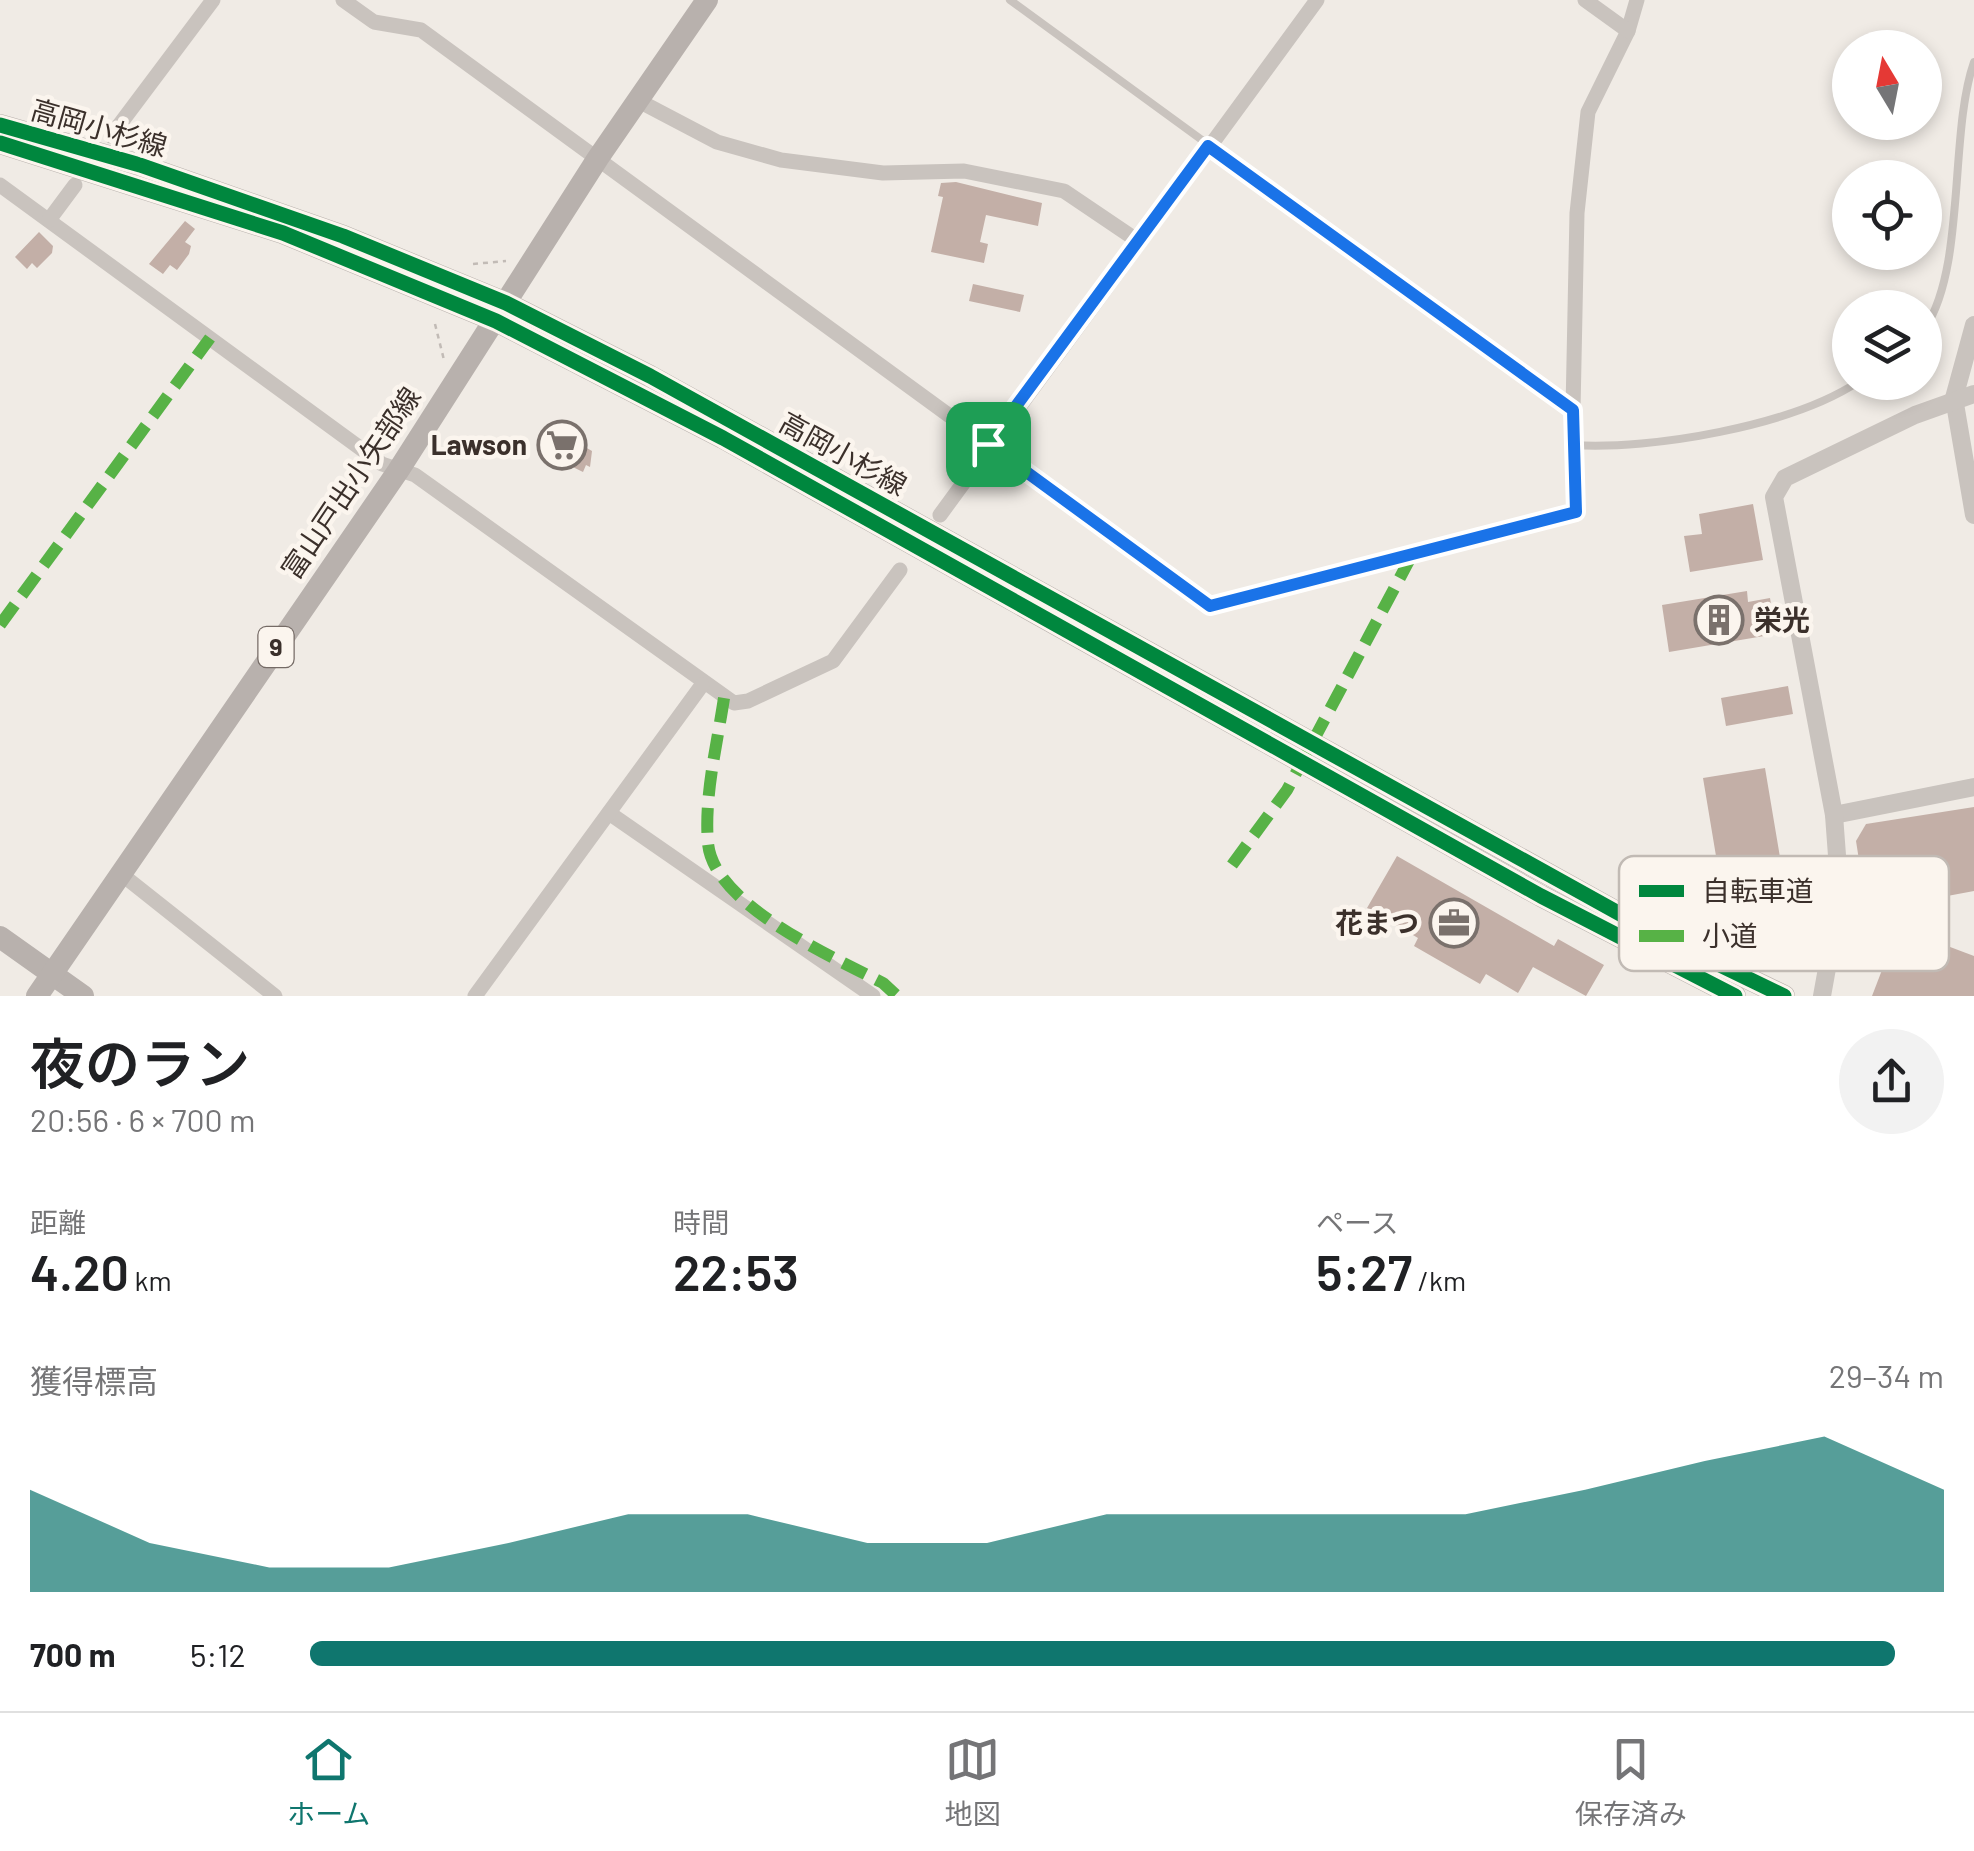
<!DOCTYPE html>
<html lang="ja">
<head>
<meta charset="utf-8">
<style>
	:root { --surface:#fff; --page:#f2f2f2; --text:#202124; --muted:#757577; --line:#e0e0e0; --accent:#0f766e }
	body { margin:0; font-family:Barlow,"Noto Sans JP",sans-serif; background:var(--page); color:var(--text); height:100vh; display:flex; flex-direction:column; font-size:38px; white-space:nowrap }
	* { box-sizing:border-box; margin:0 }
	p { font-size:32px; color:var(--muted) }
	.icon { flex:none; width:55px; height:55px; fill:none; stroke:currentColor; stroke-width:2; stroke-linecap:round; stroke-linejoin:round }
	.map { position:relative; height:996px; overflow:hidden }
	.drawer { display:flex; flex-direction:column; background:var(--surface); flex:1 }
	.drawer>* { flex:none }
	.needle { width:65px; rotate:350deg }
	.fabs { position:absolute; left:1832px; top:30px; display:grid; gap:20px }
	.fabs a { display:grid; place-items:center; width:110px; height:110px; border-radius:50%; background:var(--surface); box-shadow:0 5px 15px #0003; font-size:50px }
	.pin { position:absolute; display:grid; place-items:center; width:85px; height:85px; color:#fff; margin:-42px; border-radius:20px; box-shadow:0 5px 15px #0006 }
	.round { display:grid; place-items:center; flex:none; width:105px; height:105px; border-radius:52px; background:var(--page) }
	.headline { display:flex; align-items:center; justify-content:space-between; height:170px; padding:0 30px }
	h1 { font-size:55px; font-weight:600; line-height:75px }
	.figures { display:grid; grid-template-columns:repeat(3,1fr); gap:15px; height:170px; padding:10px 30px }
	.figures div { display:grid; align-content:center }
	.figures b { font-size:50px; font-weight:600 }
	.figures small { font-size:28px; font-weight:400 }
	.figures p { font-size:28px }
	.chart { height:280px; padding:20px 30px }
	.chart p { display:flex; justify-content:space-between }
	.chart svg { width:100%; height:180px; margin-top:10px; fill:var(--accent); opacity:.7 }
	ul { padding:0 30px; list-style:none; font-size:32px }
	li { display:grid; grid-template-columns:160px 120px 1fr; align-items:center; height:75px }
	li i { height:25px; border-radius:12px; background:var(--accent) }
	.tabs { display:flex; justify-content:space-around; align-items:center; height:140px; border-top:2px solid var(--line); background:var(--surface); font-size:28px; color:var(--muted) }
	.tabs a { display:grid; justify-items:center; gap:5px }
	.tabs .selected { color:var(--accent) }
	.map>svg:first-child { display:block }
	.building { fill:#c3afa7 }
	.lines { fill:none; stroke-linecap:round; stroke-linejoin:round }
	.path { stroke:#c2bbb6; stroke-width:2.5; stroke-dasharray:5 5; stroke-linecap:butt }
	.service { stroke:#c9c3be; stroke-width:8 }
	.minor { stroke:#c9c3be; stroke-width:15 }
	.tertiary { stroke:#c9c3be; stroke-width:18 }
	.primary { stroke:#b8b1ad; stroke-width:22 }
	.quiet { stroke:#57b246; stroke-width:12; stroke-dasharray:25 12; stroke-linecap:butt }
	.cycleway-casing { stroke:#fbf5ee; stroke-width:21 }
	.cycleway { stroke:#00873e; stroke-width:15 }
	.route-casing { stroke:#fff; stroke-width:20 }
	.route { stroke:#1a73e8; stroke-width:12 }
	.labels { text-anchor:middle; stroke-width:9; stroke-linejoin:round; paint-order:stroke }
	.shield { fill:#fbf5ee; stroke:#756b66; stroke-width:2.5 }
	.shield-label { font-size:25px; font-weight:bold; fill:#3b302b }
	.street-label { font-size:28px; fill:#3b302b; stroke:#fbf5ee }
	.poi-label { font-size:28px; font-weight:bold; fill:#3b302b; stroke:#fbf5ee; text-anchor:end }
	.key { fill:#fbf5ee; stroke:#c1bab4; stroke-width:2.5 }
	.key-label { font-size:28px; fill:#3b302b }
</style>
</head>
<body>
<div class="map">
<svg width="1974" height="996" viewBox="0 0 1974 996">
	<rect width="100%" height="100%" fill="#f0ebe5"/>
	<!-- building -->
	<g class="building">
		<path d="M956 182 1042 203 1038 226 986 215 980 242 988 244 984 263 931 252 943 197 938 196 941 183Z"/>
		<path d="M185 221 195 229 185 242 191 246 189 254 177 270 170 265 163 274 149 264Z"/>
		<path d="M39 232 53 246 52 253 37 268 32 263 27 269 15 257Z"/>
		<path d="M973 284 1024 295 1020 312 969 301Z"/>
		<path d="M550 427 592 451 590 467 586 465 583 472 538 450Z"/>
		<path d="M1753 504 1763 560 1690 572 1684 536 1702 534 1699 514Z"/>
		<path d="M1747 591 1748 602 1770 598 1776 634 1669 652 1662 605Z"/>
		<path d="M1788 686 1793 714 1726 726 1721 698Z"/>
		<path d="M1765 768 1788 905 1741 913 1735 877 1720 880 1703 778Z"/>
		<path d="M1974 807V891L1867 911 1856 841 1866 824Z"/>
		<path d="M1397 856 1554 946 1558 939 1604 965 1586 996 1533 967 1518 993 1486 974 1480 984 1414 946 1418 938 1367 908Z"/>
		<path d="M1913 933 1974 956V996H1872L1892 944Z"/>
	</g>
	<g class="lines">
		<!-- path -->
		<g class="path">
			<path d="M473 264 506 261"/>
			<path d="M435 324 444 360"/>
		</g>
		<!-- service -->
		<g class="service">
			<path d="M1010 0 1572 410"/>
			<path d="M1925 328C1966 267 1949 133 1974 62"/>
			<path d="M1573 445C1652 450 1791 426 1858 382"/>
		</g>
		<!-- minor -->
		<g class="minor">
			<path d="M343 0 374 22 421 30 1210 606 1577 513 1573 410 1577 213 1588 112 1628 31 1637 0"/>
			<path d="M1585 0 1628 31"/>
			<path d="M637 100 717 142 781 160 883 173 964 171 1064 191 1138 241"/>
			<path d="M111 136 213 0"/>
			<path d="M0 185 382 464 415 475 734 703 748 701 833 661 900 570"/>
			<path d="M49 220 75 185"/>
			<path d="M940 515 1317 0"/>
			<path d="M609 813 873 996"/>
			<path d="M120 873 275 996"/>
			<path d="M475 996 702 685"/>
		</g>
		<!-- tertiary -->
		<g class="tertiary">
			<path d="M1974 325 1954 398 1974 515"/>
			<path d="M1834 815 1974 787"/>
			<path d="M1822 996 1840 896 1834 815 1774 497 1785 478 1915 415 1974 394"/>
		</g>
		<!-- primary -->
		<g class="primary">
			<path d="M0 125 140 165 343 236 506 303 650 376 1658 935 1784 996"/>
			<path d="M0 143 283 233 496 321 723 438 1541 896 1735 996"/>
			<path d="M0 937 83 996"/>
			<path d="M37 996 398 471 598 158 707 0"/>
		</g>
		<!-- quiet -->
		<g class="quiet">
			<path d="M0 625 210 338"/>
			<path d="M724 698C717 745 704 796 708 843 713 905 835 958 883 983L897 996"/>
			<path d="M1232 865 1287 790 1412 555"/>
		</g>
		<!-- cycleway casing -->
		<g class="cycleway-casing">
			<g id="cycleway">
				<path d="M0 125 140 165 343 236 506 303 650 376 1658 935 1784 996"/>
				<path d="M0 143 283 233 496 321 723 438 1541 896 1735 996"/>
			</g>
		</g>
		<!-- cycleway -->
		<use href="#cycleway" class="cycleway"/>
	</g>
	<g class="lines">
		<!-- route casing -->
		<g class="route-casing">
			<path id="route" d="M1208 146 1573 410 1576 512 1210 606 988 444Z"/>
		</g>
		<!-- route -->
		<use href="#route" class="route"/>
	</g>
	<!-- icons -->
	<defs>
		<g id="supermarket-ring" transform="scale(2.5)"><circle r="9.5" fill="#fbf5ee" stroke="#7a716c" stroke-width="1.5"/><path d="M-6-5.5h2.5l.6 2H6L4.5 2H-2.5L-4.4-4H-6ZM-1.5 3.2a1.3 1.3 0 1 0 .1 0ZM3 3.2a1.3 1.3 0 1 0 .1 0Z" fill="#7a716c"/></g>
		<g id="building-ring" transform="scale(2.5)"><circle r="9.5" fill="#fbf5ee" stroke="#7a716c" stroke-width="1.5"/><path d="M-4-6H4V6H1V3H-1V6H-4ZM-2.5-4.3h1.7v1.8h-1.7ZM.8-4.3h1.7v1.8H.8ZM-2.5-1h1.7V.8h-1.7ZM.8-1h1.7V.8H.8Z" fill="#7a716c"/></g>
		<g id="office-ring" transform="scale(2.5)"><circle r="9.5" fill="#fbf5ee" stroke="#7a716c" stroke-width="1.5"/><path d="M-6-3h4V-5.5h4V-3h4V5H-6ZM-1-4.5V-3h2v-1.5ZM-6 0V1H6V0Z" fill="#7a716c"/></g>
	</defs>
	<g fill-rule="evenodd">
		<use href="#supermarket-ring" x="562" y="445"/>
		<use href="#building-ring" x="1719" y="620"/>
		<use href="#office-ring" x="1454" y="923"/>
	</g>
	<g class="labels">
		<!-- shield labels -->
		<rect class="shield" x="258.5" y="627" width="35" height="40" rx="8"/>
		<g class="shield-label">
			<text x="276" y="656">9</text>
		</g>
		<!-- street labels -->
		<g class="street-label">
			<text transform="translate(99 128) rotate(16)" y="10">高岡小杉線</text>
			<text transform="translate(843 454) rotate(29)" y="10">高岡小杉線</text>
			<text transform="translate(351 483) rotate(-56)" y="10">富山戸出小矢部線</text>
		</g>
		<!-- poi labels -->
		<g class="poi-label">
			<text x="527" y="455">Lawson</text>
			<text x="1754" y="630" text-anchor="start">栄光</text>
			<text x="1419" y="933">花まつ</text>
		</g>
	</g>
	<!-- legend -->
	<rect x="1619" y="856" width="330" height="115" rx="15" class="key"/>
	<rect x="1639" y="885" width="45" height="12" fill="#00873e"/>
	<rect x="1639" y="930" width="45" height="12" fill="#57b246"/>
	<g class="key-label">
		<text x="1702" y="901">自転車道</text>
		<text x="1702" y="946">小道</text>
	</g>
</svg>
<div class="fabs">
<a><svg class="needle" viewBox="-14 -14 28 28"><path d="M0-13l5 13h-10z" fill="#e53935"/><path d="M0 13l5-13h-10z" fill="#757577"/></svg></a>
<a><svg class="icon" aria-label="locate" viewBox="0 0 24 24"><circle cx="12" cy="12" r="6"/><path d="M12 2v4M12 18v4M2 12h4M18 12h4"/></svg></a>
<a><svg class="icon" aria-label="layers" viewBox="0 0 24 24"><path d="M12 4l9 5-9 5-9-5zM3 14l9 5 9-5"/></svg></a>
</div>
<div class="pin" style="left:988px;top:444px;background:#1e9e55"><svg class="icon" aria-label="arrive" viewBox="0 0 24 24"><path d="M6 21V4h12l-3 4 3 4H6"/></svg></div>
</div>
<section class="drawer">
<div class="headline"><div><h1>夜のラン</h1><p>20:56 · 6 × 700 m</p></div><a class="round"><svg class="icon" aria-label="share" viewBox="0 0 24 24"><path d="M12 15V3M7 8l5-5 5 5M5 13v7h14v-7"/></svg></a></div>
<div class="figures">
<div><p>距離</p><b>4.20<small> km</small></b></div>
<div><p>時間</p><b>22:53</b></div>
<div><p>ペース</p><b>5:27<small> /km</small></b></div>
</div>
<div class="chart"><p><span>獲得標高</span>29–34 m</p>
<svg viewBox="0 0 160 44" preserveAspectRatio="none"><path d="M0 44V19L10 32L20 38L30 38L40 32L50 25L60 25L70 32L80 32L90 25L100 25L110 25L120 25L130 19L140 12L150 6L160 19V44z"/></svg>
</div>
<ul>
<li><b>700 m</b>5:12<i style="width:97%"></i></li>
</ul>
</section>
<nav class="tabs">
<a class="selected"><svg class="icon" aria-label="home" viewBox="0 0 24 24"><path d="M3 11l9-7 9 7M6 9v11h12V9"/></svg>ホーム</a>
<a><svg class="icon" aria-label="map" viewBox="0 0 24 24"><path d="M3 6l6-2 6 2 6-2v14l-6 2-6-2-6 2zM9 4v14M15 6v14"/></svg>地図</a>
<a><svg class="icon" aria-label="saved" viewBox="0 0 24 24"><path d="M7 4h10v16l-5-4-5 4z"/></svg>保存済み</a>
</nav>
</body>
</html>
